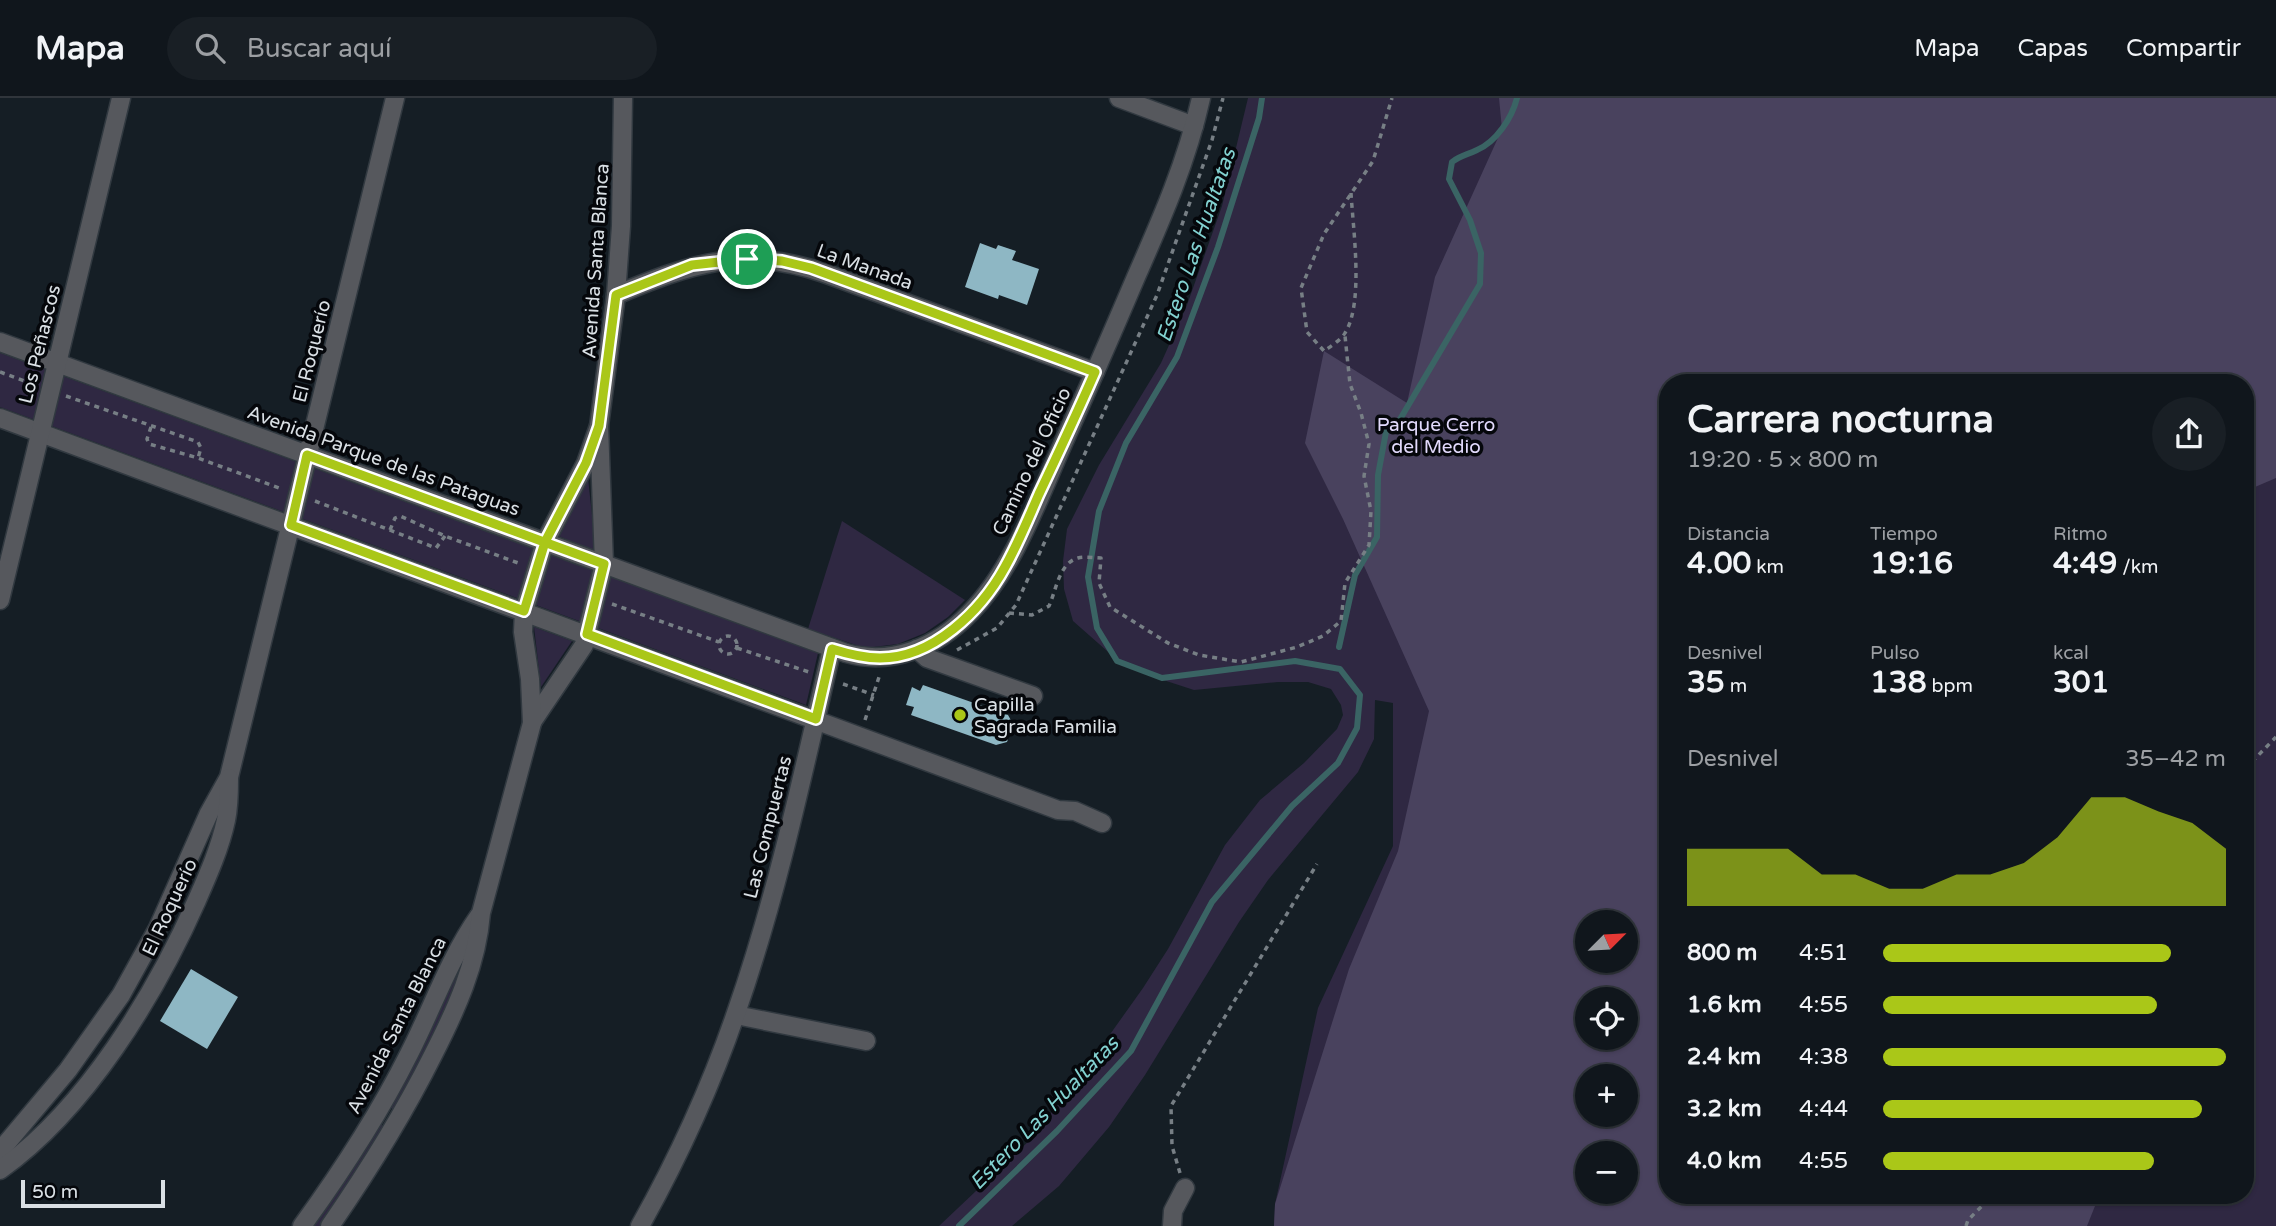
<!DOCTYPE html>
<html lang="es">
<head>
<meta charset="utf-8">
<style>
	:root { --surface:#10161c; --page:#191f25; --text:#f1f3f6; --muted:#9c9fa3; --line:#30353b; --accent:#aac718 }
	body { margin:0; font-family:"Varela Round",sans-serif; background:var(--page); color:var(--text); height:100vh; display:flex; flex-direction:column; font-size:26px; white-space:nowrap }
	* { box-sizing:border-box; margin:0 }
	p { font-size:23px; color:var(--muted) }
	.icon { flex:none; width:38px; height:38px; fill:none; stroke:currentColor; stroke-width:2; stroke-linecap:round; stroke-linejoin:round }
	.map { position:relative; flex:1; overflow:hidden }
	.sheet { position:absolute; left:1659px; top:276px; width:595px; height:830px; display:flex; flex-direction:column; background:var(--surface); border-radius:28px; box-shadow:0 2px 5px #0004,0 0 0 2px var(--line) }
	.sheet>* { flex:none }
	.needle { width:46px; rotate:66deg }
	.tools { position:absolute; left:1575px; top:812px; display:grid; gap:14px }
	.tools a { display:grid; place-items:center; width:63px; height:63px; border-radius:50%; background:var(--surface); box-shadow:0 2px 5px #0004,0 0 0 2px var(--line); font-size:35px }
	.scale { position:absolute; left:21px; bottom:18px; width:144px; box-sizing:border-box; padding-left:7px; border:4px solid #dae0e5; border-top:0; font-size:19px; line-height:24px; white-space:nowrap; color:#dae0e5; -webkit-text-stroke:5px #05070b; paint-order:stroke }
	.pin { position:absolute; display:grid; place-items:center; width:60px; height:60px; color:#fff; margin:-30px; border:4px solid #fff; border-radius:50%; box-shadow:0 2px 7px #0007 }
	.round { display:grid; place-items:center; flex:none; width:74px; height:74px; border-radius:37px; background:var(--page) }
	.summary { display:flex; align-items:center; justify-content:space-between; height:119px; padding:0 28px }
	h1 { font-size:38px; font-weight:700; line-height:52px }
	.metrics { display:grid; grid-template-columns:repeat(3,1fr); gap:10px; height:119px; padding:7px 28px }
	.metrics div { display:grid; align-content:center }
	.metrics b { font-size:30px; font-weight:700 }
	.metrics small { font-size:19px; font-weight:400 }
	.metrics p { font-size:19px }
	.chart { height:196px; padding:14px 28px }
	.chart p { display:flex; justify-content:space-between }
	.chart svg { width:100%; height:126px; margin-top:7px; fill:var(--accent); opacity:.7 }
	ul { padding:0 28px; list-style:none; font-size:23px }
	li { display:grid; grid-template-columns:112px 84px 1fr; align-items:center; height:52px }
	li i { height:18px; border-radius:9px; background:var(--accent) }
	header { display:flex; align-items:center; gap:42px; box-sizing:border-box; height:98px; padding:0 35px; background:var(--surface); border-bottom:2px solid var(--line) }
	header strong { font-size:33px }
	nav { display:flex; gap:38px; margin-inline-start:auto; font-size:24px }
	.search { width:490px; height:63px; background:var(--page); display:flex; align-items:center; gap:18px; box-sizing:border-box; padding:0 24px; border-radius:38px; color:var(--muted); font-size:26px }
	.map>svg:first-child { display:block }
	.green { fill:#2f2842; fill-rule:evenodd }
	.forest { fill:#49425e; fill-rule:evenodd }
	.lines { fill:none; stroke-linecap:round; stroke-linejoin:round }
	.stream { stroke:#3a6464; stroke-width:6 }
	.building { fill:#8eb7c4 }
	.minor-casing { stroke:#313940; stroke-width:21 }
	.path { stroke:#777f85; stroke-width:3.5; stroke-dasharray:5 5; stroke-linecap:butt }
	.minor { stroke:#56585d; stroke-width:18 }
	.route-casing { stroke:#fff; stroke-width:14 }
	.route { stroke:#aac718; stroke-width:9 }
	.poi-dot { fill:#aac718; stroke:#05070b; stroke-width:2.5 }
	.labels { text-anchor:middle; stroke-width:7; stroke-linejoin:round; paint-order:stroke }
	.street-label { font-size:19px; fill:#dae0e5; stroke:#05070b }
	.park-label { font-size:19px; fill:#e2dafc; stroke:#05070b }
	.poi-label { font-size:19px; fill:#dae0e5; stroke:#05070b; text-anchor:start }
	.water-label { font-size:21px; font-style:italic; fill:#82d1d0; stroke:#05070b }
</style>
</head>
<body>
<header>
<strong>Mapa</strong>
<div class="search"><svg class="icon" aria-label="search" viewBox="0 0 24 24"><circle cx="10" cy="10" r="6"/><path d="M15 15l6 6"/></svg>Buscar aquí</div>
<nav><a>Mapa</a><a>Capas</a><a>Compartir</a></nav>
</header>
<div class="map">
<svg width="2276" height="1128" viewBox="0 0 2276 1128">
	<rect width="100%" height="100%" fill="#151e25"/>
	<!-- green -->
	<g class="green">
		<path d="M1248 0H2276V1128H1274L1275 1106 1318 910 1393 748V605L1375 602 1374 641 1358 674 1268 782 1239 824 1145 977 1109 1029 1059 1088 1012 1128H939L1031 1041 1096 956 1143 890 1168 851 1225 747 1260 702 1304 665 1337 631 1343 617 1341 607 1331 591 1308 584H1278L1194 592 1151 578 1115 560 1073 523 1064 491 1063 463 1067 431 1099 367 1161 265 1187 207 1222 108ZM1668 285H2245V1097H1668ZM1587 824H1626V863H1587ZM1587 901H1626V940H1587ZM1587 978H1626V1017H1587ZM1587 1055H1626V1094H1587Z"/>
		<path d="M0 255 818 555 806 607 0 309Z"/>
		<path d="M588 380 596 454 556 437Z"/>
		<path d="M842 423 965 502 948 519 925 535 898 546 865 550 808 531Z"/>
		<path d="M534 529 572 543 541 589Z"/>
		<path d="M463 862 465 866 439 927 396 1011H392L391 1008Z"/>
		<path d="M382 1026 383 1032 328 1118 320 1128H313Z"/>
	</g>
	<!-- forest -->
	<path class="forest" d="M1499 0H2276V380L2255 389 2245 414V285H1668V1097H2096L2097 1103 2087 1128H1274L1275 1106 1349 871 1398 753 1429 613 1343 421 1305 345 1324 253 1407 305 1435 179 1502 31ZM1587 824H1626V863H1587ZM1587 901H1626V940H1587ZM1587 978H1626V1017H1587ZM1587 1055H1626V1094H1587Z"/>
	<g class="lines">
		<!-- stream -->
		<g class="stream">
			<path d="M1339 549 1355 477 1377 439 1378 377 1386 334 1399 323 1480 186 1481 155 1470 122 1449 81 1452 64C1461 57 1467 57 1477 52 1496 44 1512 20 1517 0"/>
			<path d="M959 1128 1057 1033 1131 953 1212 804 1292 708 1338 665 1357 630 1360 597 1340 571 1295 563 1162 580 1117 563 1097 530 1088 479 1099 413 1126 345 1177 259 1218 149 1259 20 1262 0"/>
		</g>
	</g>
	<!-- building -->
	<g class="building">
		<path d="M980 145 996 151 998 147 1016 153 1012 162 1039 171 1027 207 999 197 998 201 965 189Z"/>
		<path d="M923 587 1008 617 1013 626 1007 644 996 647 911 617 914 609 906 607 912 589 920 593Z"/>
		<path d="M191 871 238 899 207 951 160 923Z"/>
	</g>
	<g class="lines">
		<!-- minor casing -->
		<g class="minor-casing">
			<g id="minor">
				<path d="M1119 0 1194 28"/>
				<path d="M616 197C690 166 743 147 824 175L1095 274"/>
				<path d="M0 244 846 555C892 568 937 549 970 515 1014 471 1040 396 1066 339 1090 286 1113 233 1136 179 1162 120 1187 63 1201 0"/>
				<path d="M0 320 1058 712 1075 713 1102 725"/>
				<path d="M0 502 121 0"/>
				<path d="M917 551 927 560 1033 598"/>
				<path d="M532 624 584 547 604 466 599 328 616 197 621 128 623 0"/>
				<path d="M736 917 866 943"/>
				<path d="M0 1053 68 972 121 897 158 830 209 715 229 679 395 0"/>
				<path d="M0 1072C86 1011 155 897 197 802 208 777 220 750 226 722 229 708 229 694 229 680"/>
				<path d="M302 1128C342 1073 379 1016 409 956 433 909 449 861 479 818"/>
				<path d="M330 1128C368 1073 403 1017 433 957 456 912 477 866 481 815L532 625 530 581 523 534 524 513 545 444 586 365 599 328"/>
				<path d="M640 1128C678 1060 711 988 736 915 777 798 804 671 832 550"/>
				<path d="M1172 1128 1173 1113 1185 1090"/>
			</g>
		</g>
		<!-- path -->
		<g class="path">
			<path d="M1351 95C1353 131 1364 205 1345 235 1341 242 1331 248 1324 253L1307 234 1301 190 1324 136 1373 63 1392 0"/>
			<path d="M0 274 35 287"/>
			<path d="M66 298 198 344 201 350 198 360"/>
			<path d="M151 329 147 341 149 346 198 360 282 391"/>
			<path d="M315 403 436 450 445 438"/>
			<path d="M390 432 395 420 400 418 445 438 521 466"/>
			<path d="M612 506 719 544"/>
			<path d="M1009 515 1032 517 1049 508C1056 493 1059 465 1078 460 1085 458 1095 460 1101 460L1099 485 1110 509 1168 545 1199 557 1241 564 1297 549 1323 538 1341 523 1345 485 1369 447 1371 413 1364 378 1369 346 1361 315 1350 286 1345 238"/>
			<circle cx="728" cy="547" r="9"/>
			<path d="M737 550 809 574"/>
			<path d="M957 552 997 530 1016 507 1157 197 1212 42 1223 0"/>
			<path d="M843 586 874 597"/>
			<path d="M865 622 880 576"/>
			<path d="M2245 671 2276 639"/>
			<path d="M1180 1075 1172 1048 1171 1008 1317 766"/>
			<path d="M1966 1128 1968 1122 1993 1097"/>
		</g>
		<!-- minor -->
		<use href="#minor" class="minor"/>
	</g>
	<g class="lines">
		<!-- route casing -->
		<g class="route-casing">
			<path id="route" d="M747 161 692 167 616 197 599 328 586 365 545 444 524 513 291 427 307 357 604 466 587 536 816 621 832 551C848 556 863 560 880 560 933 560 981 513 1005 469 1018 446 1028 421 1039 396 1058 356 1077 315 1095 274L811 170 782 163 747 161"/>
		</g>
		<!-- route -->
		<use href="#route" class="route"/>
	</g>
	<!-- markers -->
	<circle class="poi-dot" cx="960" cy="617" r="7"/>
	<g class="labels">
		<!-- street labels -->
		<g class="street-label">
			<text transform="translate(595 163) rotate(-86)" y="7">Avenida Santa Blanca</text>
			<text transform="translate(865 168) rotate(20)" y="7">La Manada</text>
			<text transform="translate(39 246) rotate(-76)" y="7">Los Peñascos</text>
			<text transform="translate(311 253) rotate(-76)" y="7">El Roquerío</text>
			<text transform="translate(384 362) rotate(20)" y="7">Avenida Parque de las Pataguas</text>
			<text transform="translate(1031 363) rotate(-65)" y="7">Camino del Oficio</text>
			<text transform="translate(767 729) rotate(-76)" y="7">Las Compuertas</text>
			<text transform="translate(169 809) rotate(-65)" y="7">El Roquerío</text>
			<text transform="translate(396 927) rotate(-63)" y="7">Avenida Santa Blanca</text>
		</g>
		<!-- park labels -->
		<g class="park-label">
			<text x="1436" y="333">Parque Cerro<tspan x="1436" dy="22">del Medio</tspan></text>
		</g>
		<!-- poi labels -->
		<g class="poi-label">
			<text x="974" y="613">Capilla<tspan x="974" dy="22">Sagrada Familia</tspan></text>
		</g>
		<!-- water labels -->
		<g class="water-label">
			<text transform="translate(1196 147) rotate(-71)" y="7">Estero Las Hualtatas</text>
			<text transform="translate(1044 1015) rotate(-46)" y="7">Estero Las Hualtatas</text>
		</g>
	</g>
</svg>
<div class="tools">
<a><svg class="needle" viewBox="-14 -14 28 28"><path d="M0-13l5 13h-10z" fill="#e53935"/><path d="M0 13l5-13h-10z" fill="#9c9fa3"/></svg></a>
<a><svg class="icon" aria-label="locate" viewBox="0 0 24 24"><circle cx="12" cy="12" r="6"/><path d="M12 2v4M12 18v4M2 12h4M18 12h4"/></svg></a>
<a>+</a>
<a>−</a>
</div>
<div class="scale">50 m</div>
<div class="pin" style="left:747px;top:161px;background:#1e9e55"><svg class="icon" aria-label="arrive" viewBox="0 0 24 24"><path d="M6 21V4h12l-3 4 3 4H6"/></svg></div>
<section class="sheet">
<div class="summary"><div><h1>Carrera nocturna</h1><p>19:20 · 5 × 800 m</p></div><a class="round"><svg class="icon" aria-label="share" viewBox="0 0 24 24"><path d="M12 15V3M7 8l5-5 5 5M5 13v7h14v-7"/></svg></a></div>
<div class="metrics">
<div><p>Distancia</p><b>4.00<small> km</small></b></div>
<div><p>Tiempo</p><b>19:16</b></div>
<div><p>Ritmo</p><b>4:49<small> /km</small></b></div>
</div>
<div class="metrics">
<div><p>Desnivel</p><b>35<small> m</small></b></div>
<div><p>Pulso</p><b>138<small> bpm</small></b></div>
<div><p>kcal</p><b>301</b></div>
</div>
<div class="chart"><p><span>Desnivel</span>35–42 m</p>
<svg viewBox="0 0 160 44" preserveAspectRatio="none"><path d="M0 44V24L10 24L20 24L30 24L40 33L50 33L60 38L70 38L80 33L90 33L100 29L110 20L120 6L130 6L140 11L150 15L160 24V44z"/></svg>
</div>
<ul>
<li><b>800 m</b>4:51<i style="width:84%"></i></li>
<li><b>1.6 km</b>4:55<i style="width:80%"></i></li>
<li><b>2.4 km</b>4:38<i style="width:100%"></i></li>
<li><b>3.2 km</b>4:44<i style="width:93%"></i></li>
<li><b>4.0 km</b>4:55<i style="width:79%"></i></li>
</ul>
</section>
</div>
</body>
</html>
